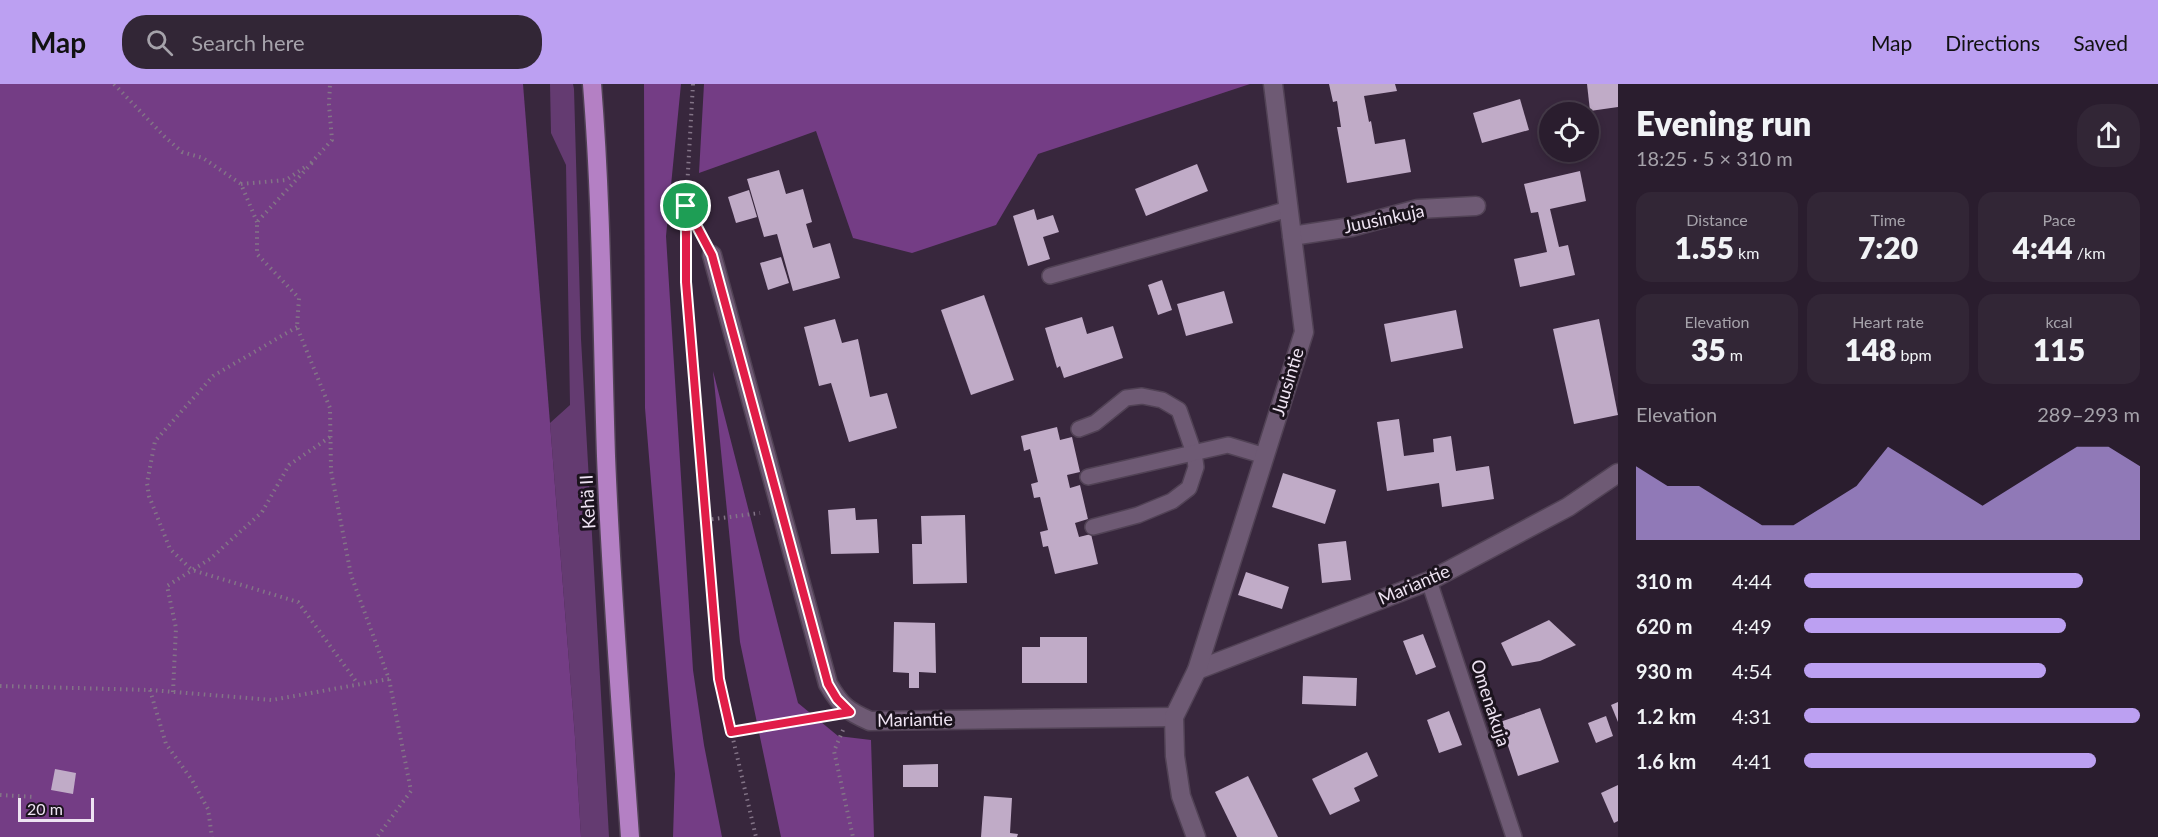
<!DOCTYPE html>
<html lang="en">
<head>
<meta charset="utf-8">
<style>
	:root { --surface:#2a1d2e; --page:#322636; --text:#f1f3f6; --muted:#a5a2aa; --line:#463b4a; --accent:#bca0f2 }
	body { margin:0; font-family:Lato,sans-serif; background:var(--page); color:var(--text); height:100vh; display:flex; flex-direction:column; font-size:22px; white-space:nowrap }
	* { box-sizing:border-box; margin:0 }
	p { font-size:20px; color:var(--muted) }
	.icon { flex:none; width:33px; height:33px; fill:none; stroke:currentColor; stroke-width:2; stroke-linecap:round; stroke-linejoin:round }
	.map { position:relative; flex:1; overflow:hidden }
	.drawer { display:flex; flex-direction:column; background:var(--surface); width:540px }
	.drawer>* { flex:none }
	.fabs { position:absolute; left:1539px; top:18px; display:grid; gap:12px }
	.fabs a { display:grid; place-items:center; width:60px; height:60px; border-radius:50%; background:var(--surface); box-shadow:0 3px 9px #0003,0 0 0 2px var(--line); font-size:30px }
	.scale { position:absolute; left:18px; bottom:15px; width:76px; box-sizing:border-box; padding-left:6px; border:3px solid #eee3f2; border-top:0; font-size:16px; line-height:21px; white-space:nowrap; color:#eee3f2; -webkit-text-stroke:4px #1b131d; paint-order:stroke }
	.pin { position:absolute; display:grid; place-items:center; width:51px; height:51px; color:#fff; margin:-26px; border:3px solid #fff; border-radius:50%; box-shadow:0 2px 6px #0007 }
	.round { display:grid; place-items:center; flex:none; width:63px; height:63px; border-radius:24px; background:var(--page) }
	.head { display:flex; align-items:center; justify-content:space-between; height:102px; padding:0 18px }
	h1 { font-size:33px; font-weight:800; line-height:45px }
	.metrics { display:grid; grid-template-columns:repeat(3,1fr); gap:9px; height:102px; padding:6px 18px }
	.metrics div { display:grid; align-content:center; border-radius:15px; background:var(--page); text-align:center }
	.metrics b { font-size:30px; font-weight:800 }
	.metrics small { font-size:16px; font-weight:400 }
	.metrics p { font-size:16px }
	.chart { height:168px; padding:12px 18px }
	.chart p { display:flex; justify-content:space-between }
	.chart svg { width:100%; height:108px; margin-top:6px; fill:var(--accent); opacity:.7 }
	ul { padding:0 18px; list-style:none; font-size:20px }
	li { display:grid; grid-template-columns:96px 72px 1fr; align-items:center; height:45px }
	li i { height:15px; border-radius:8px; background:var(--accent) }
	header { display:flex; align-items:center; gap:36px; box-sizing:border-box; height:84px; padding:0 30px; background:var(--accent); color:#111 }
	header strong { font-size:28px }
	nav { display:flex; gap:33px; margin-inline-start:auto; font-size:21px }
	.search { width:420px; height:54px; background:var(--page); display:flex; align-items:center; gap:15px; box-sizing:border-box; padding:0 21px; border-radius:24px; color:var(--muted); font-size:22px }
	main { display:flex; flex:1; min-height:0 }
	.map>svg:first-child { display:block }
	.green { fill:#643b71 }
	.forest { fill:#743d85 }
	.building { fill:#c0abc7 }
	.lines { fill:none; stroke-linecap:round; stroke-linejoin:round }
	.lane-casing { stroke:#514255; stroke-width:18 }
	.street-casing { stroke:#514255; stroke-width:21 }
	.highway-casing { stroke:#514255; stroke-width:21 }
	.path { stroke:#837487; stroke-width:4; stroke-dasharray:1.5 4.5; stroke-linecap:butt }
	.lane { stroke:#6e5a74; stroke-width:15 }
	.street { stroke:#6e5a74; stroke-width:18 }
	.highway { stroke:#b480c4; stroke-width:18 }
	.route-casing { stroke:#fff; stroke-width:12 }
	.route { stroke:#e11d48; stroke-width:8 }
	.labels { text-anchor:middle; stroke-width:6; stroke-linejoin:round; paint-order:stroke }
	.street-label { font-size:18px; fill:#eee3f2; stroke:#1b131d }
</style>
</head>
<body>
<header>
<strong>Map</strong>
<div class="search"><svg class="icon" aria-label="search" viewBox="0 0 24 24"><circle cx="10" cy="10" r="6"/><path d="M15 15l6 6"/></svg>Search here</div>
<nav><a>Map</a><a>Directions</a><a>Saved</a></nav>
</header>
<main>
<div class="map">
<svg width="1618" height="753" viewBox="0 0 1618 753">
	<rect width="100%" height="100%" fill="#38273d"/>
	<!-- green -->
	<path class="green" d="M550 0H573L574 5 581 255 609 753H581L575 653 550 339 570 321 566 81 551 49Z"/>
	<!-- forest -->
	<g class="forest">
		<path d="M0 0H523L575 653 581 753H0Z"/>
		<path d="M644 0H681L666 152 693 586 704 661 722 753H673L675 690 645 324Z"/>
		<path d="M704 0H1250L1038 70 996 141 912 169 853 154 816 47 699 89Z"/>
		<path d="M713 287 798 619 838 652 871 656 874 753H781L740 558Z"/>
	</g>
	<!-- building -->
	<g class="building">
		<path d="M1329 0H1395L1397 7 1364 12 1369 38 1371 37 1375 60 1405 55 1411 88 1347 99 1337 43H1341L1337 17 1333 18Z"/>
		<path d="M1587 0H1618V23L1590 27Z"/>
		<path d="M1520 15 1529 46 1482 59 1473 29Z"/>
		<path d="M1197 80 1208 107 1146 132 1135 105Z"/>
		<path d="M779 86 786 110 803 105 812 138 806 140 813 164 830 159 840 194 793 207 777 150 764 153 747 95Z"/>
		<path d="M1580 87 1586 117 1550 125 1559 163 1568 161 1575 191 1520 203 1514 175 1547 168 1538 128 1531 129 1524 100Z"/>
		<path d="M749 106 757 133 736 139 728 113Z"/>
		<path d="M1034 125 1037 136 1053 131 1059 148 1043 153 1050 175 1028 182 1013 132Z"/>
		<path d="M781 173 789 199 768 206 760 179Z"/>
		<path d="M1162 196 1172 226 1158 231 1148 201Z"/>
		<path d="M1224 207 1233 239 1186 252 1177 220Z"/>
		<path d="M984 211 1014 296 971 311 941 226Z"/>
		<path d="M1456 226 1463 264 1391 278 1384 240Z"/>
		<path d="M1082 233 1087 250 1113 242 1123 274 1064 294 1060 282 1057 284 1045 244Z"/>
		<path d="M835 235 842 259 858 255 870 313 887 309 897 344 849 358 831 299 819 302 804 243Z"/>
		<path d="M1599 235 1618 331 1574 340 1553 245Z"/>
		<path d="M1399 335 1404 372 1434 368 1433 355 1451 352 1456 387 1489 382 1494 415 1442 423 1439 399 1387 407 1377 338Z"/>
		<path d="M1057 343 1060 356 1072 353 1080 388 1067 391 1070 404 1080 401 1088 435 1075 439 1079 453 1091 450 1098 480 1055 490 1048 462 1043 463 1040 448 1048 446 1040 413 1034 414 1031 400 1038 398 1030 365 1024 367 1021 352Z"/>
		<path d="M1283 389 1336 406 1325 440 1272 423Z"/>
		<path d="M855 424 856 436 877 435 879 469 831 470 828 426Z"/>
		<path d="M965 431 967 499 913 500 912 460H922L921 432Z"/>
		<path d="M1346 457 1351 496 1322 499 1318 460Z"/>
		<path d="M1246 488 1289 503 1282 525 1238 511Z"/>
		<path d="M1549 536 1576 561 1540 577 1512 582 1501 559Z"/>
		<path d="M894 538 935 539 936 589 919 588V604H909V589L893 588Z"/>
		<path d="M1423 550 1436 583 1416 591 1403 557Z"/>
		<path d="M1040 553H1087V599H1022V563H1040Z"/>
		<path d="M1303 592 1357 594 1356 622 1302 620Z"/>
		<path d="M1618 618V638L1611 621Z"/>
		<path d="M1540 624 1559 678 1518 692 1500 638Z"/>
		<path d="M1449 627 1462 661 1439 669 1427 636Z"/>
		<path d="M1606 632 1613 652 1596 659 1588 639Z"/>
		<path d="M1367 668 1378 692 1354 704 1360 717 1330 731 1312 695Z"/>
		<path d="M938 680V703H903V681Z"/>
		<path d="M55 685 76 689 73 710 51 706Z"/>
		<path d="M1248 692 1278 753H1237L1215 708Z"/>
		<path d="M1618 701V737L1614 739 1601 709Z"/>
		<path d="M984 712 1012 714 1010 749 1018 750 1017 753H981Z"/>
	</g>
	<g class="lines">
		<!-- lane casing -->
		<g class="lane-casing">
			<g id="lane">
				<path d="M1050 192 1289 125"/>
				<path d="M1079 345 1095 339 1126 314 1142 312 1162 316 1179 326 1194 369 1196 383 1189 404 1172 417 1138 431 1093 443"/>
				<path d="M1088 393 1228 361 1265 372"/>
				<path d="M1429 497 1514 753"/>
			</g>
		</g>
		<!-- street casing -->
		<g class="street-casing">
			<g id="street">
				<path d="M1292 152 1351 143 1418 125 1476 122"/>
				<path d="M712 171 828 600C841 622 847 627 870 637L1174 633"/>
				<path d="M1197 586 1429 497 1568 423 1618 389"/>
				<path d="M1196 753 1181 712 1175 672 1174 633 1197 586 1304 248 1273 0"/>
			</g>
		</g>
		<!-- highway casing -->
		<g class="highway-casing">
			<path id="highway" d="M592 0C602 124 602 248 606 372 611 499 621 626 630 753"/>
		</g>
		<!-- path -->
		<g class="path">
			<path d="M114 0 164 52 182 68 203 74 241 100 257 138"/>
			<path d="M693 0 686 122V198L719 595 756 753"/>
			<path d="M311 79 332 56 329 21 330 0"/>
			<path d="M312 79 257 138V170L299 214 297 243 330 324 331 387 351 491 389 595 411 707 377 753"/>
			<path d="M241 100 286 96 305 83"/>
			<path d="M687 124 702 152"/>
			<path d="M297 243 213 292 155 357 147 399 149 412 170 465 192 486 298 518 358 600"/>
			<path d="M706 436 760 429"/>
			<path d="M0 602 150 606 272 616 389 595"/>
			<path d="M150 606 166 660 192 696 208 725 212 753"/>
			<path d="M173 608 176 544 167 502 210 475 262 428 289 381 330 353"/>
			<path d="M843 646 834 667 853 753"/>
			<path d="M731 648 826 632"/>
			<path d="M0 711 35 713"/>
		</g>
		<!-- lane -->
		<use href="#lane" class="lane"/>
		<!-- street -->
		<use href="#street" class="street"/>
		<!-- highway -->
		<use href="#highway" class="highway"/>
	</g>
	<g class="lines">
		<!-- route casing -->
		<g class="route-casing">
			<path id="route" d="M686 122 712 171 828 600 837 615 850 628 731 648 719 595 686 198Z"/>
		</g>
		<!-- route -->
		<use href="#route" class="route"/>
	</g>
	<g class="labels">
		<!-- street labels -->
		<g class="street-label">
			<text transform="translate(1384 135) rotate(-12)" y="6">Juusinkuja</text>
			<text transform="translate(1288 298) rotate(-73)" y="6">Juusintie</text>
			<text transform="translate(588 418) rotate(-93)" y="6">Kehä II</text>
			<text transform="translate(1414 501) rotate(-23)" y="6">Mariantie</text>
			<text transform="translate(1490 619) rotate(72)" y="6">Omenakuja</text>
			<text transform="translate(915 636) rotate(-1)" y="6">Mariantie</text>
		</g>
	</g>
</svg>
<div class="fabs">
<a><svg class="icon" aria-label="locate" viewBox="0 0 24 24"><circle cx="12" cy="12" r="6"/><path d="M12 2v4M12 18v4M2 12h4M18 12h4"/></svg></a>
</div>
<div class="scale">20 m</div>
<div class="pin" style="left:686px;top:122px;background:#1e9e55"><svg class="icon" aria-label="arrive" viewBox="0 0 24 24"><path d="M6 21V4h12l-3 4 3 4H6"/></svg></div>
</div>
<section class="drawer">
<div class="head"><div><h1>Evening run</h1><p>18:25 · 5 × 310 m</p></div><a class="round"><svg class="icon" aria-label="share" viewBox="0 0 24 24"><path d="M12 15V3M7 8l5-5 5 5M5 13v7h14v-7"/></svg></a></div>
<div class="metrics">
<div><p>Distance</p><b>1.55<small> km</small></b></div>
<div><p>Time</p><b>7:20</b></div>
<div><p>Pace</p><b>4:44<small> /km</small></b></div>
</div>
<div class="metrics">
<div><p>Elevation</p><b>35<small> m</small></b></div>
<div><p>Heart rate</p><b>148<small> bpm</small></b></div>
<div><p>kcal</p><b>115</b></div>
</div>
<div class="chart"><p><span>Elevation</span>289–293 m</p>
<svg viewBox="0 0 160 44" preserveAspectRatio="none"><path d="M0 44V14L10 22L20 22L30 30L40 38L50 38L60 30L70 22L80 6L90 14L100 22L110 30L120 22L130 14L140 6L150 6L160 14V44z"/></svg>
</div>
<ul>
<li><b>310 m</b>4:44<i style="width:83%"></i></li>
<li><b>620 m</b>4:49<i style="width:78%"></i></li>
<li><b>930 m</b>4:54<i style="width:72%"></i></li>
<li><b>1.2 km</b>4:31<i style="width:100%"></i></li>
<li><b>1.6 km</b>4:41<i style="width:87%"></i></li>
</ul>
</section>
</main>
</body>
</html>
